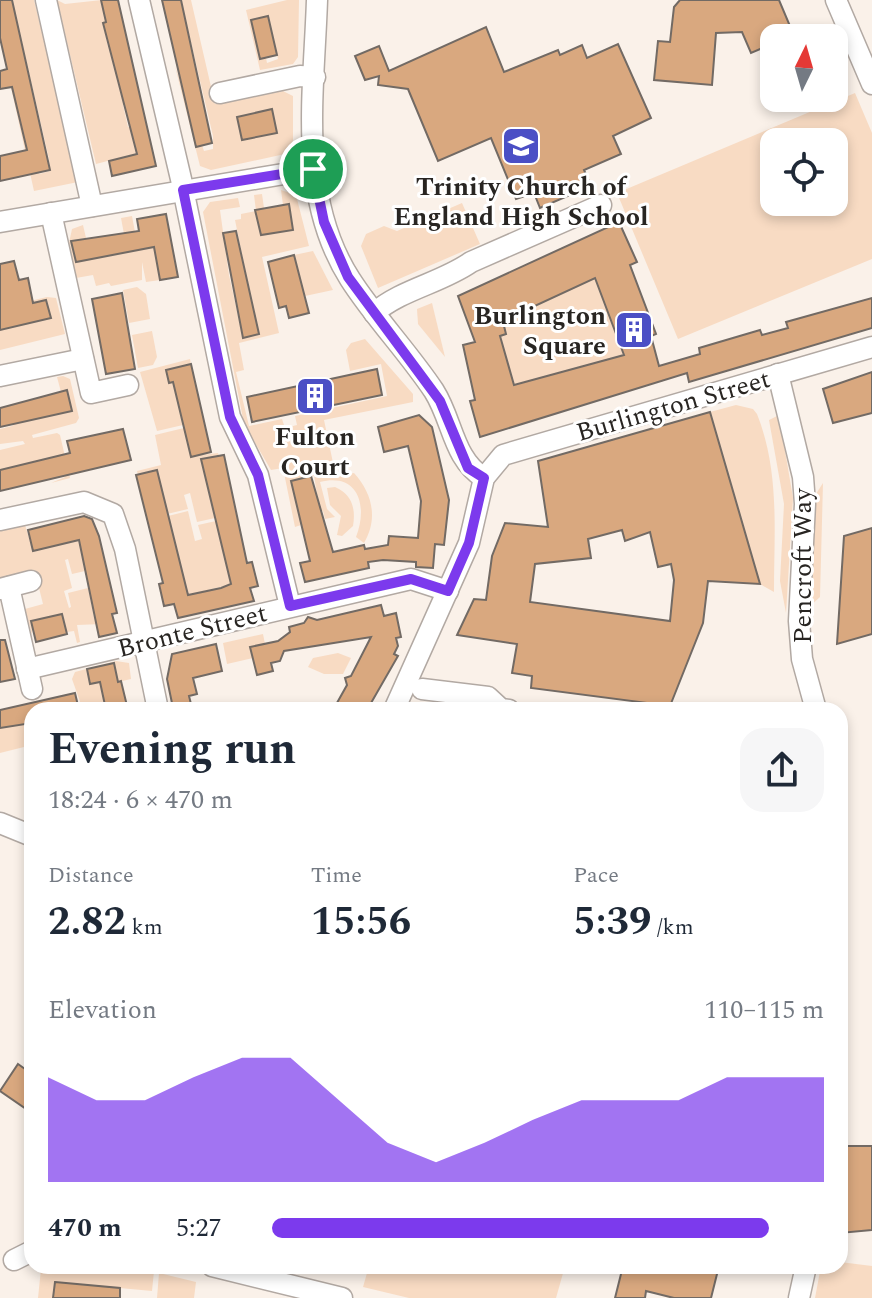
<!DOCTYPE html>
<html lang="en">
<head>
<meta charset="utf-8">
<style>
	:root { --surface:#fff; --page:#f6f6f7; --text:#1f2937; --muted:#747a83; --accent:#7c3aed }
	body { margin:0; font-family:Spectral,serif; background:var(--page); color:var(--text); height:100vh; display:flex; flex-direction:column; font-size:30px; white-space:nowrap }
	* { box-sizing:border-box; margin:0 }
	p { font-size:26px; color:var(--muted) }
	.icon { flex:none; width:44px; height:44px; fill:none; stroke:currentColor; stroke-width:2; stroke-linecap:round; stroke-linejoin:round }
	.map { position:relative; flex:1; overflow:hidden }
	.drawer { position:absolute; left:24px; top:702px; width:824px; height:572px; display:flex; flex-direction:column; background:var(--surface); border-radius:24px; box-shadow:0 4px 12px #0003 }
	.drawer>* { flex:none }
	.needle { width:52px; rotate:5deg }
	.tools { position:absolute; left:760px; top:24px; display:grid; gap:16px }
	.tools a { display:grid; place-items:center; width:88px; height:88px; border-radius:16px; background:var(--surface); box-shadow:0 4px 12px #0003; font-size:40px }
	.pin { position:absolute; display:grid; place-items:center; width:68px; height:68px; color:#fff; margin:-34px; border:4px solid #fff; border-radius:50%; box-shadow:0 2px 8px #0007 }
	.round { display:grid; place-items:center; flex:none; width:84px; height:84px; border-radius:24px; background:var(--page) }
	.headline { display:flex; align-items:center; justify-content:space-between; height:136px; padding:0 24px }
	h1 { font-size:44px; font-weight:700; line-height:60px }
	.stats { display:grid; grid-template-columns:repeat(3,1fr); gap:12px; height:136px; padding:8px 24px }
	.stats div { display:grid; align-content:center }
	.stats b { font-size:40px; font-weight:700 }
	.stats small { font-size:22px; font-weight:400 }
	.stats p { font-size:22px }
	.chart { height:224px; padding:16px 24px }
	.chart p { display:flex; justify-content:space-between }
	.chart svg { width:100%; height:144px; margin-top:8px; fill:var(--accent); opacity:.7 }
	ul { padding:0 24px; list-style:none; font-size:26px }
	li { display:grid; grid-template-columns:128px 96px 1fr; align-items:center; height:60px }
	li i { height:20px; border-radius:10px; background:var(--accent) }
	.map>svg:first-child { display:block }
	.green { fill:#f8dbc3; fill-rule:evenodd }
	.building { fill:#d9a87f; stroke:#726a64; stroke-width:2; fill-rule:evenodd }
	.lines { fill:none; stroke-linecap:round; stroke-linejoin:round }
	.minor-casing { stroke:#b2a9a3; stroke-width:23 }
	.minor { stroke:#fff; stroke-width:20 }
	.route-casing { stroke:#fff; stroke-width:16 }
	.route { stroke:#7c3aed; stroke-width:10 }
	.labels { text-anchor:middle; stroke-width:6; stroke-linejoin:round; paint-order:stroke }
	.poi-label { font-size:26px; font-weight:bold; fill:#282522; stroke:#fff }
	.street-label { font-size:26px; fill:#282522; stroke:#fff }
</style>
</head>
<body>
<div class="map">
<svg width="872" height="1298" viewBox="0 0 872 1298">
	<rect width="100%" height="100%" fill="#faf1e9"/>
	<!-- green -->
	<g class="green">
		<path d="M12 0H34L78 182 34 191 0 38 18 86 12 87 16 104 23 103 17 110 21 127 28 125 29 130 22 131 39 174 50 171 49 159Z"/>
		<path d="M57 0 65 4 102 0 108 22 103 24 108 46 113 45 118 63 113 65 127 104 123 105 128 127H133L138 153 96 164Z"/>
		<path d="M181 0H191L215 104 283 91 293 96V141L285 154 211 170 200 166 175 66 204 151 213 149V136ZM272 109 277 133 242 139 237 117Z"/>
		<path d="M287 0H299L298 57 293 64 260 70 246 10ZM268 16 278 59 267 63 266 58 260 59 256 42 261 40 260 35 254 36 251 20Z"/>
		<path d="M855 93 872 133V259L678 339 617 193ZM774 142H834V202H774Z"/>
		<path d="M281 190 296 195 309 246 262 257 279 333 239 343 244 370 236 372 249 426 282 419 285 428 297 425 295 416 387 396 381 364 350 371 346 350 351 343 365 339 413 394V402L324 420 336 477 354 473C373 494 378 519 364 543L356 537C368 507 359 472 320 482L327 509 335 517 325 519 323 511 320 512 314 476 291 481 301 525 295 527 283 468 271 470 244 424 203 212 210 202 238 198 240 207 220 210 229 275 243 338 258 334 235 220 241 219V214L256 211 254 195 262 194 264 208 258 210 283 205Z"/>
		<path d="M462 203 480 244 378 288 361 246 366 234 384 226 397 231Z"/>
		<path d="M132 216 137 243 153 240 160 280 146 282 142 262V280L111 286 109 283 96 286 93 275 76 278 69 243 72 229 83 225 86 238 71 241 76 262 135 251 124 234 121 218Z"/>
		<path d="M313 251 333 290 305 296 294 255Z"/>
		<path d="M595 278 624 355 514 385 500 336 506 334 504 326 515 321 513 316Z"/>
		<path d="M137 287 146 294 150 319 129 323 123 290Z"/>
		<path d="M47 297 56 298 65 334 0 350V330L51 318 46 300 0 308Z"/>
		<path d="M432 303 445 357 418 324 417 309Z"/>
		<path d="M152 331 157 357 153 365 138 368 132 335Z"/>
		<path d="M190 359 191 364 169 383H173L183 425 157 431 140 372Z"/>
		<path d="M63 376 70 379 79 418 76 423 32 435 33 438 57 433 60 435 70 478 51 483 65 477 60 456 0 470V450L25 444 23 441 0 444V429L12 426 61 392 57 377Z"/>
		<path d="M736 405 753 409 757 414C780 472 774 532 774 592L760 584 710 412Z"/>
		<path d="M779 415 793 498 786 613 780 581 784 504 769 420Z"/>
		<path d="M184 428 191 456 218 453 219 456 201 460 215 518 197 522 190 493 184 495 188 509 167 514 138 475 137 471 161 465 155 435Z"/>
		<path d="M823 483 820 597 809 607 814 497Z"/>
		<path d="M335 487C352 494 356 509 353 526L342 536 337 535 341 516 330 505 327 488Z"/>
		<path d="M188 511 195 541 202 539 198 525 216 521 227 565 247 561 229 568 233 584 187 595 168 516Z"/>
		<path d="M25 525 33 551 79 529 85 571 72 574 68 559 65 560 72 588 64 591 69 608 71 607 68 593 88 588 94 617H100L102 624 77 625 80 642 77 643 74 631 67 632 62 614 32 621V635L25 609 43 604 35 572 0 580V531Z"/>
		<path d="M263 634 265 644 253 658 227 664 223 643Z"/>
		<path d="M338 653 351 658 343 674H324L308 667 313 658Z"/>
		<path d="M116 661 129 663 131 679 118 682 113 663 87 669 90 684 104 681 101 686 106 710H83L72 679 75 672Z"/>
		<path d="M32 723V745L0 753V728Z"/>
		<path d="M840 1262 872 1266V1298H815L821 1266H840Z"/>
		<path d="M45 1266H130L154 1271 152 1291 55 1282 53 1298H38L41 1269Z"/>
		<path d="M369 1266H565L556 1298H409L363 1287Z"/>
		<path d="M159 1273 196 1282 194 1298H157Z"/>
	</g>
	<!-- building -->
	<g class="building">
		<path d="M0 0H12L50 170 0 181V156L27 150 12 87 0 89V71L7 69 0 38Z"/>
		<path d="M101 0H118L156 166 112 176 109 161 137 154 103 23 106 22Z"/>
		<path d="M162 0H181L212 143 196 147Z"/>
		<path d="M680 0H779L795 38H774V43L751 53 742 32 716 33 712 85 654 80 658 41 670 42 674 7Z"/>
		<path d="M268 16 277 55 260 59 251 20Z"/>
		<path d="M486 27 504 72 558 50 560 55 582 45 587 58 618 44 651 118 613 136 621 154 584 170 591 186 540 208 534 193 516 199 491 138 438 161 408 89 378 85 379 76 365 80 355 56 379 46 389 71Z"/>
		<path d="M272 109 277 133 242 140 237 117Z"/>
		<path d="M289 204 293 230 261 235 255 210Z"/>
		<path d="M166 214 178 277 160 280 154 247 76 262 71 241 139 231 137 219Z"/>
		<path d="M619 222 637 262 630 265 656 334 651 336 659 366 700 354 699 348 760 330 762 335 788 328 786 322 872 298V328L689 382 687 373 480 437 470 401 475 400 463 345 475 342 458 296ZM595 278 624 355 514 385 500 336 506 334 504 326 515 321 513 316Z"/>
		<path d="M236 231 259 334 243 338 223 233Z"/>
		<path d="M294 255 309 313 289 318 286 306 279 308 268 262Z"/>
		<path d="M14 261 19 280 28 278 33 303 46 300 51 318 0 330V264Z"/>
		<path d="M122 293 135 369 106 374 92 299Z"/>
		<path d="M191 364 211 452 191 457 173 382 169 383 166 370Z"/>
		<path d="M377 369 382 395 252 422 247 397Z"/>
		<path d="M872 372V413L833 423 823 389Z"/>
		<path d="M67 390 72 411 0 427V408Z"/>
		<path d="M710 412 760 584 708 581 703 623 670 706 531 688 532 676 512 673 517 644 457 635 474 599 486 600 492 556 505 523 548 527 538 461ZM622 530 625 541 650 532 658 567 671 564 674 580 670 621 530 602 535 564 591 558 588 539Z"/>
		<path d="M419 415 432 427 449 500 444 545 435 544 433 568 416 567V562L383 560 368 562 369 568 305 582 300 563 310 561 291 481 311 476 333 552 364 545 365 549 388 545 389 536 418 538 421 501 408 446 384 452 378 427Z"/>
		<path d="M123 429 131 460 0 491V470L70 453 67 441Z"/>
		<path d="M224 455 247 563 252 562 258 586 250 588 254 601 178 618 174 604 164 606 159 584 163 583 136 475 157 470 188 595 221 588 231 584 201 459Z"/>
		<path d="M84 516 92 519 99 536 117 613 112 614 117 633 99 637 79 540 33 551 28 530Z"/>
		<path d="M872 528V634L837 644 844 536Z"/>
		<path d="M381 605 384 616 396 613 401 637 396 638 398 646 394 654 398 656 367 710H333L347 685 345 678 351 676 371 637 284 651 280 661 271 663 273 671 257 675 250 647 278 641 290 632 289 627 304 623 308 617 317 620Z"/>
		<path d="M62 614 67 634 36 642 31 621Z"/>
		<path d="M0 640H5L15 679 0 682Z"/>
		<path d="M216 644 222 671 193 678 197 694 189 696 191 704 173 708 167 679 172 654Z"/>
		<path d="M114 663 118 682 121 681 128 710H106L100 682 90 684 87 669Z"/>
		<path d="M75 693 79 710H32V723L0 728V710Z"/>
		<path d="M18 1064 32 1074V1113L0 1091Z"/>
		<path d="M840 1146H872V1230L840 1233Z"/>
		<path d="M623 1266H719L711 1298H674L646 1291 645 1298H615Z"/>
		<path d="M55 1282 120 1288V1298H53Z"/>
	</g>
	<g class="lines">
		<!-- minor casing -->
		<g class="minor-casing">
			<g id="minor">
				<path d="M46 0 92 206"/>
				<path d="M139 0 181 179 230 417 258 475 290 606"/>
				<path d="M317 0C314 93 297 196 350 279 375 318 408 352 434 391 453 421 453 459 484 478"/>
				<path d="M836 0 872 84"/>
				<path d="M220 93 300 76 315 77"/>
				<path d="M51 213 91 393 128 385"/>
				<path d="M0 222 313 169"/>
				<path d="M374 313C402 289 441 283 471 262L601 205"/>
				<path d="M778 374 803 477 805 504 799 621 802 659 816 710"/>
				<path d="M0 376 83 359"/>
				<path d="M0 520 84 502 113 514 125 549 158 710"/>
				<path d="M9 587 32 689"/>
				<path d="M0 589 31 581"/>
				<path d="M27 669 411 579 448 591"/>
				<path d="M422 689 488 697 501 709 509 710"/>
				<path d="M394 710 469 543 484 478 503 455 872 347"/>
				<path d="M0 823 32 836"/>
				<path d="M14 1260 32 1251"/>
				<path d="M212 1266 342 1298"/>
				<path d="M799 1298 806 1266"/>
			</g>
		</g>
		<!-- minor -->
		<use href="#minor" class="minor"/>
	</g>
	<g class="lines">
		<!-- route casing -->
		<g class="route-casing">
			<path id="route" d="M313 169 324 222 348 277 440 401 468 468 484 478 469 543 448 591 411 579 290 606 258 475 230 417 183 190Z"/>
		</g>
		<!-- route -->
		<use href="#route" class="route"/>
	</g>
	<!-- icons -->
	<defs>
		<g id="school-square" transform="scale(2)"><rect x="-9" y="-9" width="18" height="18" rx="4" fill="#4b4fc5" stroke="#fff"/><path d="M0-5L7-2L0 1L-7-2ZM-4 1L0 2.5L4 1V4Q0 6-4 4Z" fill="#fff"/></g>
		<g id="building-square" transform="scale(2)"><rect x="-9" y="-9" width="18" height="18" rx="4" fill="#4b4fc5" stroke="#fff"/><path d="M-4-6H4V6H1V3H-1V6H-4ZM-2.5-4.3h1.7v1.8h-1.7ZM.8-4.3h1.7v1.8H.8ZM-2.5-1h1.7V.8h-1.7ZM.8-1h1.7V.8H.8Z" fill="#fff"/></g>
	</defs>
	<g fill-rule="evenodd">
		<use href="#school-square" x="521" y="146"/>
		<use href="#building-square" x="634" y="330"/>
		<use href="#building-square" x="315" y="396"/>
	</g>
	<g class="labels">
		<!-- poi labels -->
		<g class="poi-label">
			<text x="521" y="195">Trinity Church of<tspan x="521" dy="30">England High School</tspan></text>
			<text x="606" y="324" text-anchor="end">Burlington<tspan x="606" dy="30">Square</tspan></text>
			<text x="315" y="445">Fulton<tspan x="315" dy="30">Court</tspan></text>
		</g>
		<!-- street labels -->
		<g class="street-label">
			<text transform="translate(673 405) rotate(-16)" y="9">Burlington Street</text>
			<text transform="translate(802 566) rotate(-90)" y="9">Pencroft Way</text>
			<text transform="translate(192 630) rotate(-14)" y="9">Bronte Street</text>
		</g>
	</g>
</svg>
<div class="tools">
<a><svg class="needle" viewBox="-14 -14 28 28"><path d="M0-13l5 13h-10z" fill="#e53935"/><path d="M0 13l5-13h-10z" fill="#747a83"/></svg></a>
<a><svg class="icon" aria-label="locate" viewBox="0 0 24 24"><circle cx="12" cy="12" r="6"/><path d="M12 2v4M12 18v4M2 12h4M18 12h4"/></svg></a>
</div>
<div class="pin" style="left:313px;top:169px;background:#1e9e55"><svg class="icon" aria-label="arrive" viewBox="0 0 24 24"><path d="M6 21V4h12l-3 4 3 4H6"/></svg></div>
<section class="drawer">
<div class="headline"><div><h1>Evening run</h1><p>18:24 · 6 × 470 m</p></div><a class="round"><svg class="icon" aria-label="share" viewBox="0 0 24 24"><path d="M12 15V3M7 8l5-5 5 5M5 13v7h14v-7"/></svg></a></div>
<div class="stats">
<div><p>Distance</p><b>2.82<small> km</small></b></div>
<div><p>Time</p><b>15:56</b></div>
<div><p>Pace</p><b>5:39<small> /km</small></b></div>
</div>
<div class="chart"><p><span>Elevation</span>110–115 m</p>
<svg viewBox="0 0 160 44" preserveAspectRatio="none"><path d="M0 44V12L10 19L20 19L30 12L40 6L50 6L60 19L70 32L80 38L90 32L100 25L110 19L120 19L130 19L140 12L150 12L160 12V44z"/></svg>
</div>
<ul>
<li><b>470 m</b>5:27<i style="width:90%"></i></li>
</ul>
</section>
</div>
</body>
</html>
